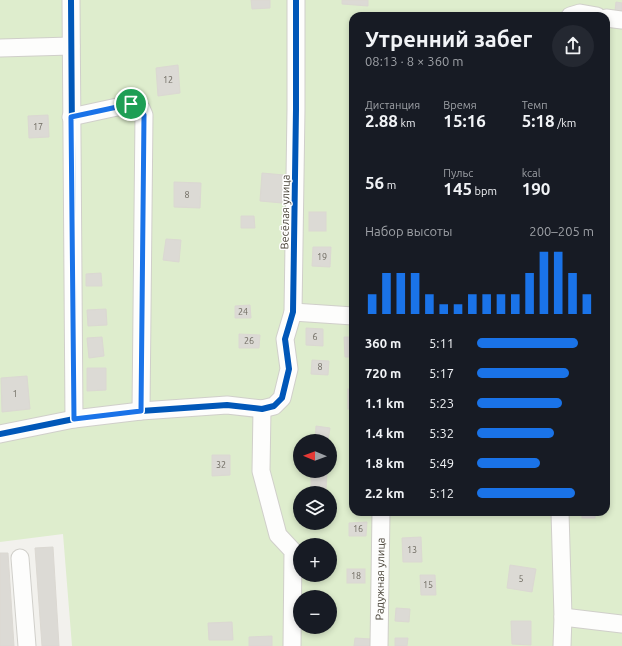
<!DOCTYPE html>
<html lang="ru">
<head>
<meta charset="utf-8">
<style>
	:root { --surface:#171b24; --page:#242831; --text:#f1f3f6; --muted:#9ea1a6; --accent:#1a73e8 }
	body { margin:0; font-family:Ubuntu,sans-serif; background:var(--page); color:var(--text); height:100vh; display:flex; flex-direction:column; font-size:15px; white-space:nowrap }
	* { box-sizing:border-box; margin:0 }
	p { font-size:13px; color:var(--muted) }
	.icon { flex:none; width:22px; height:22px; fill:none; stroke:currentColor; stroke-width:2; stroke-linecap:round; stroke-linejoin:round }
	.map { position:relative; flex:1; overflow:hidden }
	.sheet { position:absolute; left:349px; top:12px; width:261px; height:504px; display:flex; flex-direction:column; background:var(--surface); border-radius:12px; box-shadow:0 2px 6px #0003 }
	.sheet>* { flex:none }
	.needle { width:26px; rotate:271deg }
	.fabs { position:absolute; left:293px; top:434px; display:grid; gap:8px }
	.fabs a { display:grid; place-items:center; width:44px; height:44px; border-radius:50%; background:var(--surface); box-shadow:0 2px 6px #0003; font-size:20px }
	.pin { position:absolute; display:grid; place-items:center; width:34px; height:34px; color:#fff; margin:-17px; border:2px solid #fff; border-radius:50%; box-shadow:0 1px 4px #0007 }
	.round { display:grid; place-items:center; flex:none; width:42px; height:42px; border-radius:21px; background:var(--page) }
	.headline { display:flex; align-items:center; justify-content:space-between; height:68px; padding:0 16px }
	h1 { font-size:22px; font-weight:700; line-height:30px }
	.metrics { display:grid; grid-template-columns:repeat(3,1fr); gap:6px; height:68px; padding:4px 16px }
	.metrics div { display:grid; align-content:center }
	.metrics b { font-size:17px; font-weight:700 }
	.metrics small { font-size:11px; font-weight:400 }
	.metrics p { font-size:11px }
	.chart { height:112px; padding:8px 16px }
	.chart p { display:flex; justify-content:space-between }
	.chart svg { width:100%; height:72px; margin-top:4px; stroke:var(--accent); stroke-width:6 }
	ul { padding:0 16px; list-style:none; font-size:13px }
	li { display:grid; grid-template-columns:64px 48px 1fr; align-items:center; height:30px }
	li i { height:10px; border-radius:5px; background:var(--accent) }
	.map>svg:first-child { display:block }
	.green { fill:#deedcd; fill-rule:evenodd }
	.building { fill:#dcdad5; stroke:#dbd8d2 }
	.lines { fill:none; stroke-linecap:round; stroke-linejoin:round }
	.minor-casing { stroke:#d0cfca; stroke-width:19 }
	.minor { stroke:#fdfdfc; stroke-width:17 }
	.cycleway-casing { stroke:#fff; stroke-width:8 }
	.cycleway { stroke:#0057b8; stroke-width:6 }
	.route-casing { stroke:#fff; stroke-width:8 }
	.route { stroke:#1a73e8; stroke-width:5 }
	.labels { text-anchor:middle; stroke-width:3; stroke-linejoin:round; paint-order:stroke }
	.number-label { font-size:9px; fill:#6e6a60 }
	.street-label { font-size:11px; fill:#494338; stroke:#fff }
</style>
</head>
<body>
<div class="map">
<svg width="622" height="646" viewBox="0 0 622 646">
	<rect width="100%" height="100%" fill="#f2f1ed"/>
	<!-- green -->
	<path class="green" d="M0 0H622V646H72L63 534 0 542ZM353 16H606V512H353ZM300 441H330V471H300ZM300 493H330V523H300ZM300 545H330V575H300ZM300 597H330V627H300Z"/>
	<!-- building -->
	<g class="building">
		<path d="M251 0H270V8L252 9Z"/>
		<path d="M342 0H368V6L342 4Z"/>
		<path d="M616 2 622 3V12L615 11Z"/>
		<path d="M178 65 180 93 158 96 156 68Z"/>
		<path d="M48 115 49 137 29 138 28 116Z"/>
		<path d="M262 173 284 175 282 203 260 201Z"/>
		<path d="M174 182 201 183 200 208 174 207Z"/>
		<rect x="309" y="212" width="17" height="19"/>
		<path d="M241 216H254L255 228H241Z"/>
		<path d="M166 239 181 240 179 262 163 260Z"/>
		<path d="M313 247H331L330 267 312 266Z"/>
		<path d="M101 273 102 286H86V274Z"/>
		<path d="M250 305 251 318H235V306Z"/>
		<path d="M106 309 107 325 88 326 87 310Z"/>
		<path d="M306 328 323 329V346L306 345Z"/>
		<path d="M239 334 260 335 259 348H239Z"/>
		<path d="M102 337 104 356 89 358 87 338Z"/>
		<path d="M344 337H353V357H345Z"/>
		<path d="M312 360 329 361 328 375 311 374Z"/>
		<path d="M87 368H106V390L87 391Z"/>
		<path d="M27 376 30 409 2 412 1 378Z"/>
		<rect x="348" y="389" width="5" height="20"/>
		<path d="M316 426 330 428 328 441H315Z"/>
		<path d="M212 455H230V475L212 476Z"/>
		<path d="M311 471H327L326 489H311Z"/>
		<rect x="582" y="512" width="13" height="6"/>
		<path d="M367 522 366 536H349V523Z"/>
		<path d="M421 537 422 562H403L402 538Z"/>
		<path d="M53 547 59 646H42L35 548Z"/>
		<path d="M0 553H8L14 646H0Z"/>
		<path d="M510 565 536 569 532 592 507 588Z"/>
		<rect x="347" y="569" width="18" height="14"/>
		<path d="M420 575H435L436 595H421Z"/>
		<path d="M396 608 410 609 409 622 395 621Z"/>
		<path d="M511 621H531V645L512 644Z"/>
		<path d="M232 622 233 640H209L208 623Z"/>
		<path d="M272 636V646H249V637Z"/>
		<path d="M355 638 371 639V646H354Z"/>
		<path d="M395 638H408L407 646H395Z"/>
	</g>
	<g class="lines">
		<!-- minor casing -->
		<g class="minor-casing">
			<g id="minor">
				<path d="M71 0 74 419"/>
				<path d="M570 16 580 13 597 16"/>
				<path d="M606 18 622 20"/>
				<path d="M0 48 71 46"/>
				<path d="M71 117 131 104 141 108 144 115 141 411"/>
				<path d="M293 312 353 316"/>
				<path d="M262 409 261 471 278 535 293 551 292 646"/>
				<path d="M0 434 74 419 141 411 227 405 262 409 274 406 282 398 289 369 285 339 293 312 296 109V0"/>
				<path d="M560 512 563 617 562 646"/>
				<path d="M20 558 27 646"/>
				<path d="M563 617 622 624"/>
				<path id="s1" d="M379 646 381 512"/>
			</g>
		</g>
		<!-- minor -->
		<use href="#minor" class="minor"/>
		<!-- cycleway casing -->
		<g class="cycleway-casing">
			<g id="cycleway">
				<path d="M71 0 74 419"/>
				<path d="M0 434 74 419 141 411 227 405 262 409 274 406 282 398 289 369 285 339 293 312 296 109V0"/>
			</g>
		</g>
		<!-- cycleway -->
		<use href="#cycleway" class="cycleway"/>
	</g>
	<g class="lines">
		<!-- route casing -->
		<g class="route-casing">
			<path id="route" d="M131 104 141 108 144 115 141 411 74 419 71 117Z"/>
		</g>
		<!-- route -->
		<use href="#route" class="route"/>
	</g>
	<g class="labels">
		<!-- number labels -->
		<g class="number-label">
			<text x="168" y="83">12</text>
			<text x="38" y="130">17</text>
			<text x="187" y="198">8</text>
			<text x="322" y="260">19</text>
			<text x="243" y="315">24</text>
			<text x="315" y="340">6</text>
			<text x="249" y="344">26</text>
			<text x="320" y="370">8</text>
			<text x="15" y="397">1</text>
			<text x="221" y="468">32</text>
			<text x="358" y="532">16</text>
			<text x="412" y="553">13</text>
			<text x="356" y="579">18</text>
			<text x="521" y="582">5</text>
			<text x="428" y="588">15</text>
		</g>
		<!-- street labels -->
		<g class="street-label">
			<text transform="translate(285 212) rotate(-89)" y="4">Весёлая улица</text>
			<text dy="4" stroke="none"><textPath href="#s1" startOffset="67">Радужная улица</textPath></text>
		</g>
	</g>
</svg>
<div class="fabs">
<a><svg class="needle" viewBox="-14 -14 28 28"><path d="M0-13l5 13h-10z" fill="#e53935"/><path d="M0 13l5-13h-10z" fill="#9ea1a6"/></svg></a>
<a><svg class="icon" aria-label="layers" viewBox="0 0 24 24"><path d="M12 4l9 5-9 5-9-5zM3 14l9 5 9-5"/></svg></a>
<a>+</a>
<a>−</a>
</div>
<div class="pin" style="left:131px;top:104px;background:#1e9e55"><svg class="icon" aria-label="arrive" viewBox="0 0 24 24"><path d="M6 21V4h12l-3 4 3 4H6"/></svg></div>
<section class="sheet">
<div class="headline"><div><h1>Утренний забег</h1><p>08:13 · 8 × 360 m</p></div><a class="round"><svg class="icon" aria-label="share" viewBox="0 0 24 24"><path d="M12 15V3M7 8l5-5 5 5M5 13v7h14v-7"/></svg></a></div>
<div class="metrics">
<div><p>Дистанция</p><b>2.88<small> km</small></b></div>
<div><p>Время</p><b>15:16</b></div>
<div><p>Темп</p><b>5:18<small> /km</small></b></div>
</div>
<div class="metrics">
<div><b>56<small> m</small></b></div>
<div><p>Пульс</p><b>145<small> bpm</small></b></div>
<div><p>kcal</p><b>190</b></div>
</div>
<div class="chart"><p><span>Набор высоты</span>200–205 m</p>
<svg viewBox="0 0 160 44" preserveAspectRatio="none"><path d="M5 44V32M15 44V19M25 44V19M35 44V19M45 44V32M55 44V38M65 44V38M75 44V32M85 44V32M95 44V32M105 44V32M115 44V19M125 44V6M135 44V6M145 44V19M155 44V32"/></svg>
</div>
<ul>
<li><b>360 m</b>5:11<i style="width:86%"></i></li>
<li><b>720 m</b>5:17<i style="width:79%"></i></li>
<li><b>1.1 km</b>5:23<i style="width:73%"></i></li>
<li><b>1.4 km</b>5:32<i style="width:66%"></i></li>
<li><b>1.8 km</b>5:49<i style="width:54%"></i></li>
<li><b>2.2 km</b>5:12<i style="width:84%"></i></li>
</ul>
</section>
</div>
</body>
</html>
